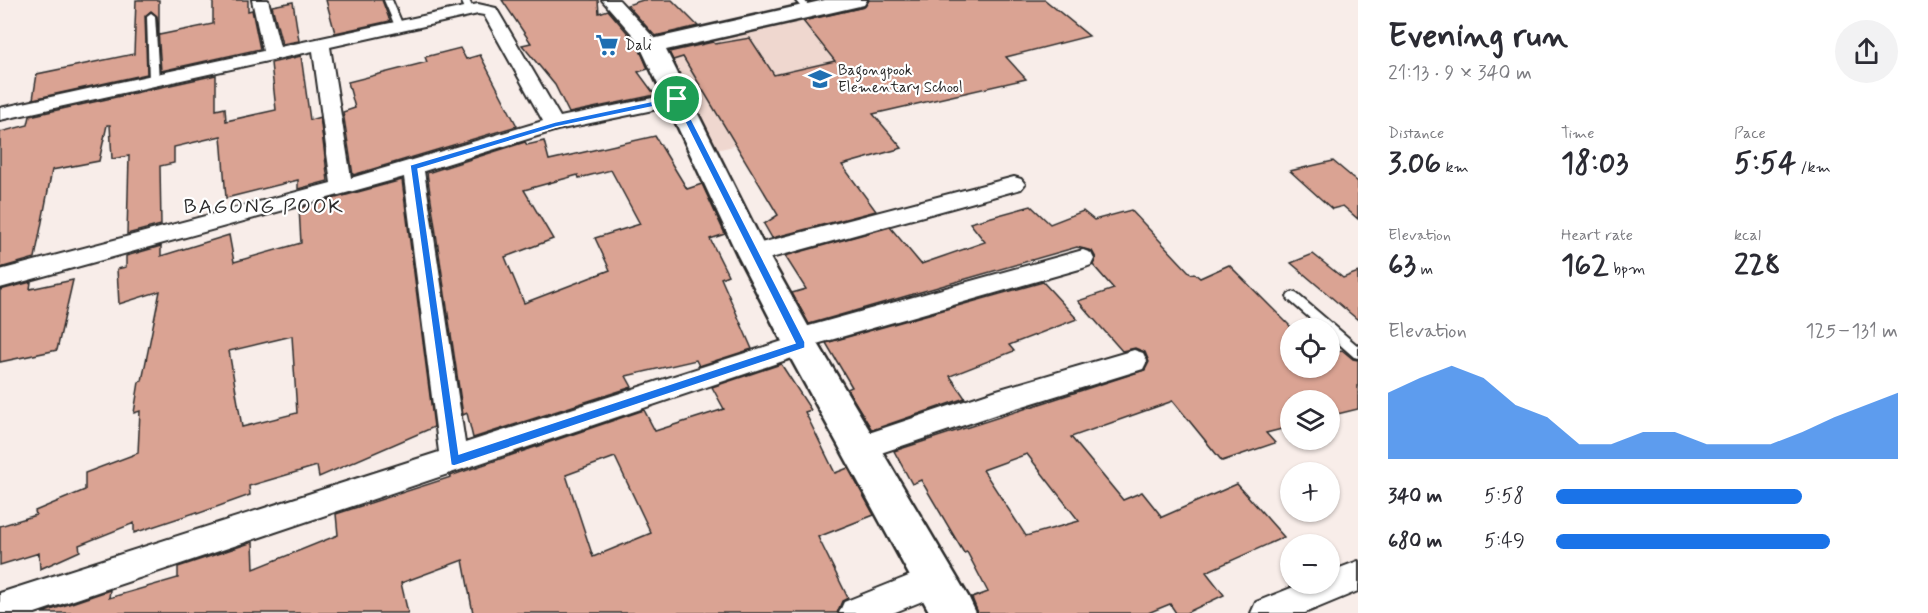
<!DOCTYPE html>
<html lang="en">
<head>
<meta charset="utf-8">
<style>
	:root { --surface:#fff; --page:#f2f2f3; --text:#2b2b33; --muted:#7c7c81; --accent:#1a73e8 }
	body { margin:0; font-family:Mynerve,sans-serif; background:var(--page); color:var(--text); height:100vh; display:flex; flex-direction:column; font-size:22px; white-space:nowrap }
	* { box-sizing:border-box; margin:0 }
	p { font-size:20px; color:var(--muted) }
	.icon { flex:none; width:33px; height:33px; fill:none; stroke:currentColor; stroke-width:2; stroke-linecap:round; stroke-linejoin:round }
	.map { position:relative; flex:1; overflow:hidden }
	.panel { display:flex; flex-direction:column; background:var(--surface); width:570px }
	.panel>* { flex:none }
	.fabs { position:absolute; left:1280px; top:318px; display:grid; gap:12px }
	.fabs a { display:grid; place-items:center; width:60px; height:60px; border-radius:50%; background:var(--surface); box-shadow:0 2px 4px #0004; font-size:30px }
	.pin { position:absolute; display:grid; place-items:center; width:51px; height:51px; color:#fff; margin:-26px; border:3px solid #fff; border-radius:50%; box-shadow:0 2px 6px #0007 }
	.round { display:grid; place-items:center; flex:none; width:63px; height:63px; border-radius:32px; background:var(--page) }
	.overview { display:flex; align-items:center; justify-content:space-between; height:102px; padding:0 30px }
	h1 { font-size:33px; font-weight:700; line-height:45px }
	.figures { display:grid; grid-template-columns:repeat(3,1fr); gap:9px; height:102px; padding:6px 30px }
	.figures div { display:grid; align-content:center }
	.figures b { font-size:30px; font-weight:700 }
	.figures small { font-size:16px; font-weight:400 }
	.figures p { font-size:16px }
	.chart { height:168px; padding:12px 30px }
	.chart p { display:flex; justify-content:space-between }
	.chart svg { width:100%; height:108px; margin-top:6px; fill:var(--accent); opacity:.7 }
	ul { padding:0 30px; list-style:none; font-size:20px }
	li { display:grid; grid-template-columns:96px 72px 1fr; align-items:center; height:45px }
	li i { height:15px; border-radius:8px; background:var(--accent) }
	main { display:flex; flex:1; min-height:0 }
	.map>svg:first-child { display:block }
	.built { fill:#efd7cf }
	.building { fill:#daa393; stroke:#2b2b2b; stroke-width:1.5; fill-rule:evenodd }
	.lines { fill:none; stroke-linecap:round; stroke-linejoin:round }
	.lane-casing { stroke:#2b2b2b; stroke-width:4 }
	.street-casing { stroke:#2b2b2b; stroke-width:4 }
	.secondary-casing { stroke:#2b2b2b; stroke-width:5 }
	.lane { fill:#fff; fill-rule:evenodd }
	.street { fill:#fff; fill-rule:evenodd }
	.secondary { fill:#fff; fill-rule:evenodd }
	.route { fill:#1a73e8; stroke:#fff; stroke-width:1.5; fill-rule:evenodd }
	.labels { text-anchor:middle; stroke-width:4.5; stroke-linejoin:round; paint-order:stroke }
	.far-poi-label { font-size:15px; fill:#2b2b2b; stroke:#fff; text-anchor:start }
	.quarter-label { font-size:21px; letter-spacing:1.5px; fill:#2b2b2b; stroke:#fff }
</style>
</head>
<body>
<main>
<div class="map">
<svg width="1358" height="613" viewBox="0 0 1358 613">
	<rect width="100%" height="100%" fill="#f8ede9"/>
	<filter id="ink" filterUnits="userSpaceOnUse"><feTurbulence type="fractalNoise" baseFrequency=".0167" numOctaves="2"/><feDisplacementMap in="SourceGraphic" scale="12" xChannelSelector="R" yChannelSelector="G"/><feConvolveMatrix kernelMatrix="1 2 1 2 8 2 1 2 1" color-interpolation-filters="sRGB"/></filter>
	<g filter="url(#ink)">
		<!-- built -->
		<path class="built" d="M882 0 970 92 716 150 669 52Z"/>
		<!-- building -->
		<g class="building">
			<path d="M136 0H159V35L213 24V0H248V11L252 10 260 49 161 71 157 16 151 11 145 16 147 74 33 99 37 74 134 54Z"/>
			<path d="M326 0H382L390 21 335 33Z"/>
			<path d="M502 0H598L599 13 608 10 638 45 648 69 638 72 655 95 569 113 555 85 522 45 531 43Z"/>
			<path d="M643 0H672L698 26 655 36 627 5Z"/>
			<path d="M869 0H1045L1089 36 1006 57 1026 79 873 114 902 148 842 165 876 211 772 238 764 224 778 215 683 57 673 60 669 52 713 42 715 44 750 38 774 75 835 61 803 21 864 7Z"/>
			<path d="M293 2 299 41 282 44 272 6Z"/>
			<path d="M460 48 466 59 480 55 517 126 353 175 343 112 355 108 348 82 427 62 425 57Z"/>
			<path d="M301 56 310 120 320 117 328 181 298 189V180L226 198 221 136 174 147V163L160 166 161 225 127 234 129 156 112 159 110 125H107L99 161 52 170 35 258 0 268V132L28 125 30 116 216 75V110L225 108 226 121 276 110 271 63Z"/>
			<path d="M655 136 687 189 702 184 725 234 710 239 728 275 721 278 752 349 699 366 696 360 626 376 632 387 473 438 467 413 463 415 427 173 525 142 527 145 544 141 549 160ZM611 170 640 224 595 238 610 270 524 303 505 257 553 239 524 190 578 175 579 178Z"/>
			<path d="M1333 161 1358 182V219L1343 206 1332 209 1290 171Z"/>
			<path d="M402 180 434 427 319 477 317 466 249 486 250 495 197 514V512L134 533V523L79 545 80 551 40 569 39 553 0 565V526L36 515 35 511 85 490V473L138 453 140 411 134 413 139 382 142 381 160 291 119 304 117 269 126 267V256L161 246V256L229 235 234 262 301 243 299 208ZM292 336 297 413 242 427 229 351Z"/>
			<path d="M1031 206 1050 224 1083 211 1094 220 1131 210 1191 274 1194 273 1200 278 1229 265 1291 327 1298 325 1302 328H1290V368H1329V354L1342 350 1353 359 1358 360V409L1329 416V400H1290V427L1266 433 1275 443 1222 461 1173 401 1071 437 1123 500 1142 492 1162 517 1237 484 1284 537 1206 572 1224 595 1186 613H1176L1170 604 1148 613H978L972 598 988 592 967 552 964 553 921 480 912 484 894 451 1145 370 1149 362 1145 352 1135 348 1122 351 1078 301 1114 289 1093 265 1096 258 1092 251 1077 247 809 324 792 293 806 289 785 256 890 227 921 264 985 242 970 223ZM1027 454 1079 521 1026 536 983 470Z"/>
			<path d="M1313 254 1343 278 1358 272V320L1291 263Z"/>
			<path d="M73 280 57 350 0 362V290L31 282 30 289Z"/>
			<path d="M1043 282 1077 319 1009 345 1014 351 950 376 965 398 872 430 847 389 852 387 826 343Z"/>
			<path d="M781 364 811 410 805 412 835 473 848 468 874 515 818 537 848 598 842 601 837 613H473L463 560 401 583 408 613H42L110 590 109 598 178 578V567L253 542 254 569 338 535 336 514 451 477 450 476 644 410 655 431 724 409 712 387ZM615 457 651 533 593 557 566 475Z"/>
		</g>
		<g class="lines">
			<!-- lane casing -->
			<g class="lane-casing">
				<g id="lane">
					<path d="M384 0H392L403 26 402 28 395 26Z"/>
					<path d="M461 0H469L474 11 473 13H467Z"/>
					<path d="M795 0H804L813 11 806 13Z"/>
					<path d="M151 13 155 16 159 81 154 84 149 81 147 16Z"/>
					<path d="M1293 292 1297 294 1358 346V358L1354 357 1329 335V328H1321L1289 300 1287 297 1289 294Z"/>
				</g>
			</g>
			<!-- street casing -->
			<g class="street-casing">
				<g id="street">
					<path d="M252 0H268L280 47 478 4 496 8 560 117 677 93 684 95 687 99 684 103 677 105 557 130 424 171 465 443 786 340 789 332 798 329 1083 250 1091 253 1094 259 1091 265 1083 268 813 345 810 352 35 613H0V593L439 452 404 177 0 288V270L331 183 313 51 0 120V108L263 51ZM478 14 484 15 543 121 351 178 330 47Z"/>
					<path d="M602 0H619L658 42 661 46 658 50H646Z"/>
					<path d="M1014 177 1021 179 1025 184 1021 189 753 263 745 260 742 254 745 248 753 245Z"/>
					<path d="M1134 350 1143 353 1147 361 1143 369 997 414 860 460 850 457 846 448 850 439 860 436 997 390Z"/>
					<path d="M1358 561V591L1305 613H1251L1256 602 1301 584H1329V572Z"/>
					<path d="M936 565 947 569 951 580 947 591 893 613H839L844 602Z"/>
				</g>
			</g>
			<!-- secondary casing -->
			<g class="secondary-casing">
				<path id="secondary" d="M825 0H867L864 5 666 50 768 254 813 335 969 598 976 613H930L789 355 737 254 640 46 643 41 652 39Z"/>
			</g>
			<!-- lane -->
			<use href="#lane" class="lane"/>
			<!-- street -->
			<use href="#street" class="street"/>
			<!-- secondary -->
			<use href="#secondary" class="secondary"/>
		</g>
	</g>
	<!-- route -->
	<path class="route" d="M677 96 681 99 805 342V348L454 466 451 465 410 165 555 122ZM675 102 795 343 459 454 418 169 556 127Z"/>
	<!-- icons -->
	<defs>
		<g id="supermarket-bare" transform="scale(1.8)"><path d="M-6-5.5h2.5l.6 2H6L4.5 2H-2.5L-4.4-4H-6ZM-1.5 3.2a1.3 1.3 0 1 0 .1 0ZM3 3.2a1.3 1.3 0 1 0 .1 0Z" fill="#1f6fb2" stroke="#fff" stroke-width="2.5" paint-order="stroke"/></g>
		<g id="school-bare" transform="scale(1.8)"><path d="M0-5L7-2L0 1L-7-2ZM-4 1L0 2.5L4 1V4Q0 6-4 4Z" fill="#1f6fb2" stroke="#fff" stroke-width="2.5" paint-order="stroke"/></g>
	</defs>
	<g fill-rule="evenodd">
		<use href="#supermarket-bare" x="607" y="45"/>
		<use href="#school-bare" x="820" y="79"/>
	</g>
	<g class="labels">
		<!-- far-poi labels -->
		<g class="far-poi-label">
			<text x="625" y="50">Dali</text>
			<text x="838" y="75">Bagongpook<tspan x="838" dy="17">Elementary School</tspan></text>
		</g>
		<!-- quarter labels -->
		<g class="quarter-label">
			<text x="264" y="213">BAGONG POOK</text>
		</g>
	</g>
</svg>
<div class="fabs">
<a><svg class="icon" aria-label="locate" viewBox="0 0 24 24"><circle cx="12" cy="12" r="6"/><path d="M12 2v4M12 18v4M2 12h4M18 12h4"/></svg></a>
<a><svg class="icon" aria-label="layers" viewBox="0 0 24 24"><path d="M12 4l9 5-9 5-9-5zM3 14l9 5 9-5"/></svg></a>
<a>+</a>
<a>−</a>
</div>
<div class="pin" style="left:677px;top:99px;background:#1e9e55"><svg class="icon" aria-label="arrive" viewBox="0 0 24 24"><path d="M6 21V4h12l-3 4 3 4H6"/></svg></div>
</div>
<section class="panel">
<div class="overview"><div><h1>Evening run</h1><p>21:13 · 9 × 340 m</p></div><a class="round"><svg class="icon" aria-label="share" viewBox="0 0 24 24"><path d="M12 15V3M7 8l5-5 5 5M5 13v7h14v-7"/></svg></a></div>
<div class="figures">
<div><p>Distance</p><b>3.06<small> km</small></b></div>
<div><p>Time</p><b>18:03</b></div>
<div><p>Pace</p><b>5:54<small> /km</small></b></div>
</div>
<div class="figures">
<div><p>Elevation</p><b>63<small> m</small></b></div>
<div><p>Heart rate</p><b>162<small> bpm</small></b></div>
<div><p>kcal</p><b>228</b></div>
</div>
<div class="chart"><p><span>Elevation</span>125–131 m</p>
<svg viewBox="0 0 160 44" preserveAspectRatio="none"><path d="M0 44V17L10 11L20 6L30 11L40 22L50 27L60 38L70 38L80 33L90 33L100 38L110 38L120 38L130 33L140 27L150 22L160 17V44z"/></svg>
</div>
<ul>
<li><b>340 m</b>5:58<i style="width:72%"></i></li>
<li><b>680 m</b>5:49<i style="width:80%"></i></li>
</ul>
</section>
</main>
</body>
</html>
